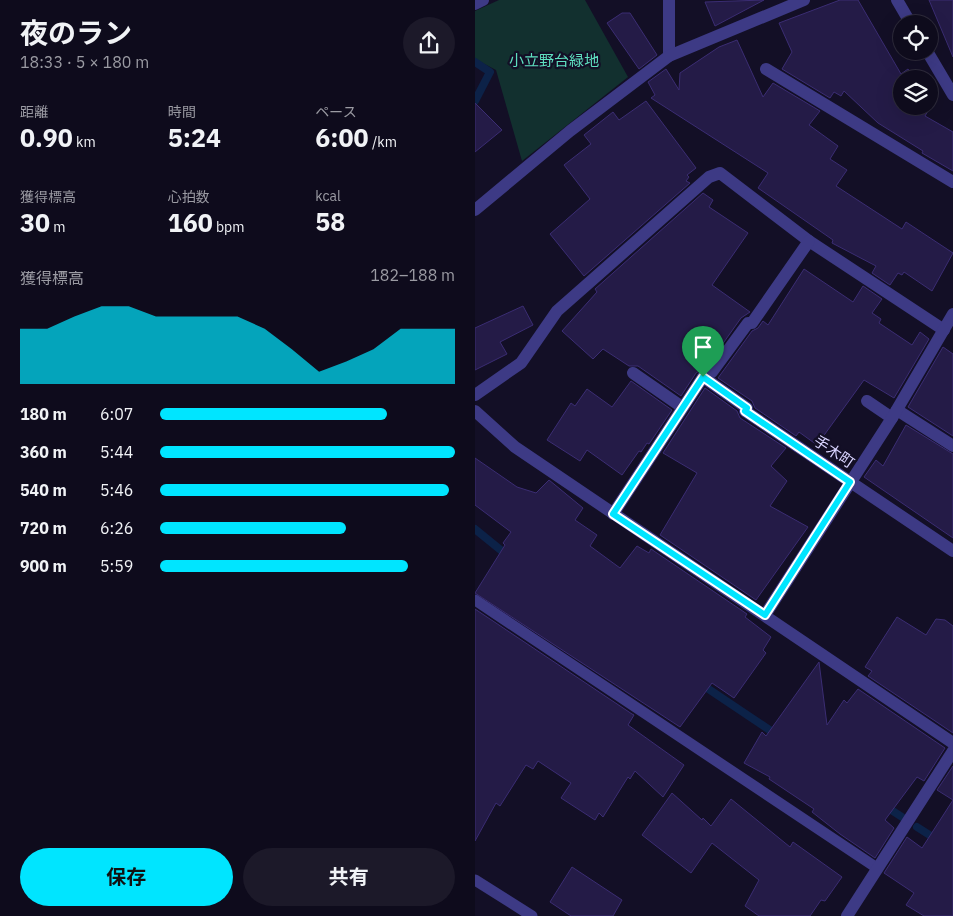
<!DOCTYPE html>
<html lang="ja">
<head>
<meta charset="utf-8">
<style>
	:root { --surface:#0e0b1c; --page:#1c1929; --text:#f1f3f6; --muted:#9b9ba3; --line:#2e2b3b; --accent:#00e5ff }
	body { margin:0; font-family:"IBM Plex Sans","Noto Sans JP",sans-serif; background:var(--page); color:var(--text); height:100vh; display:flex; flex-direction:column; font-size:19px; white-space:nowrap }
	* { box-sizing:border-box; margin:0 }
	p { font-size:16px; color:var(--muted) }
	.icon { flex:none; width:28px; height:28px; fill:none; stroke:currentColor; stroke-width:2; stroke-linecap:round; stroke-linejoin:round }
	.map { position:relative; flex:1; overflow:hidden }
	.details { display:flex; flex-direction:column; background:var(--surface); width:475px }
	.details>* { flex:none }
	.tools { position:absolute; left:418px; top:15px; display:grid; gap:10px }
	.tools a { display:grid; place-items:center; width:45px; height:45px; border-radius:50%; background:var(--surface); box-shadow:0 5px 20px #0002,0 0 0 1px var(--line); font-size:25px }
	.pin { position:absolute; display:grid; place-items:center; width:42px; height:42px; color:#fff; margin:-51px -21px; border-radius:50% 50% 50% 0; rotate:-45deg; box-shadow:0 0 5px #0007 }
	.pin .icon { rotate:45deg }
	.round { display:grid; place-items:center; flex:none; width:52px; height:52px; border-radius:26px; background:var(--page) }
	.headline { display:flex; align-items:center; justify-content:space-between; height:85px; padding:0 20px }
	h1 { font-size:28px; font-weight:700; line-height:38px }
	.stats { display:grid; grid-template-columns:repeat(3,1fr); gap:8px; height:85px; padding:5px 20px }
	.stats div { display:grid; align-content:center }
	.stats b { font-size:25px; font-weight:700 }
	.stats small { font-size:14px; font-weight:400 }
	.stats p { font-size:14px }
	.chart { height:140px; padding:10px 20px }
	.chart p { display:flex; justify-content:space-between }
	.chart svg { width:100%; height:90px; margin-top:5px; fill:var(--accent); opacity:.7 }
	.primary-button { display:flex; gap:10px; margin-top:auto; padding:10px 20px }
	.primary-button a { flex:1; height:58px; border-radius:30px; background:var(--accent); color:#111; font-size:20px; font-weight:700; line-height:58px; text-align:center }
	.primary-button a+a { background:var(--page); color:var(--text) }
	ul { padding:0 20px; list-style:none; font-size:16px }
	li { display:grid; grid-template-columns:80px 60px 1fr; align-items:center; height:38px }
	li i { height:12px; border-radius:6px; background:var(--accent) }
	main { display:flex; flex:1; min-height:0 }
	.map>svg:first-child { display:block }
	.green { fill:#12302f }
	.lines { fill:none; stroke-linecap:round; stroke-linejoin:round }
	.stream { stroke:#0c2248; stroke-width:8 }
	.building { fill:#241b47; stroke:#3b2d73 }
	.lane { stroke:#3d3a85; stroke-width:11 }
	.street { stroke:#3d3a85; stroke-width:12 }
	.route-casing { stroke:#fff; stroke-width:10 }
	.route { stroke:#00e5ff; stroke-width:6 }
	.labels { text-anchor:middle; stroke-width:4.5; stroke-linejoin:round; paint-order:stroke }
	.park-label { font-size:15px; fill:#5fe0c0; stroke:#130f26 }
	.street-label { font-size:15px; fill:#d9d4ff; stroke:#130f26 }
</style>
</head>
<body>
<main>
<section class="details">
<div class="headline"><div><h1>夜のラン</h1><p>18:33 · 5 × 180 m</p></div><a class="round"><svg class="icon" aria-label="share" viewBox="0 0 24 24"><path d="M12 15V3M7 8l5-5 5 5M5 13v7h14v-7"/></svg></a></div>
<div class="stats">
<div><p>距離</p><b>0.90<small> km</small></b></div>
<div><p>時間</p><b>5:24</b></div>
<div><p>ペース</p><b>6:00<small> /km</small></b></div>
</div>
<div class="stats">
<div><p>獲得標高</p><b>30<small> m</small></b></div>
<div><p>心拍数</p><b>160<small> bpm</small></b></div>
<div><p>kcal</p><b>58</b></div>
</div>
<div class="chart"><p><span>獲得標高</span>182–188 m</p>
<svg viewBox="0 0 160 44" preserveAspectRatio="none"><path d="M0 44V17L10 17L20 11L30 6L40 6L50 11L60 11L70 11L80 11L90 17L100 27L110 38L120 33L130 27L140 17L150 17L160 17V44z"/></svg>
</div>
<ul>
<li><b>180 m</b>6:07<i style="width:77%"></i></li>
<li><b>360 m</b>5:44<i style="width:100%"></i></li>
<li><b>540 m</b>5:46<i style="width:98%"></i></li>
<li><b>720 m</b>6:26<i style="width:63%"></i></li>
<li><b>900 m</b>5:59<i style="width:84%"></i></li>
</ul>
<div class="primary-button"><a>保存</a><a>共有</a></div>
</section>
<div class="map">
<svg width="478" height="916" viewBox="0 0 478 916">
	<rect width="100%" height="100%" fill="#130f26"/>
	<!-- green -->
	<path class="green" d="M24 0H110L153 77 47 161 21 70 0 59V11Z"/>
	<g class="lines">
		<!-- stream -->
		<g class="stream">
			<path d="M0 62 15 72 0 101"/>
			<path d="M0 529 33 556"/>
			<path d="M226 684 302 735"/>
			<path d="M410 806 427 817"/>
			<path d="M442 827 478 850"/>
		</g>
	</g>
	<!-- building -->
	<g class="building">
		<path d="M289 0 240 26 230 2Z"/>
		<path d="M365 0H383L426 74 433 69 440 79H426V106H454V95L460 99 450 116 478 132V171L447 153 448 151 403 123 369 91 366 96 359 92 355 98 307 69 317 52 304 23Z"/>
		<path d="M454 0H478V57Z"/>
		<path d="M147 13H155L182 55 164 69 132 23Z"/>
		<path d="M262 40 288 97 298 83 345 111 334 125 363 146 355 159 372 170 361 186 427 229 431 222 478 253 457 291 429 272 427 275 423 273 415 285 397 273 401 266 357 243 358 240 283 188 293 173 176 98 180 95 173 82 191 69 204 90 205 73 244 47Z"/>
		<path d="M171 101 221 168 212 175 214 177 211 181 215 183 109 276 75 234 115 199 89 165 116 144 109 135 138 112 144 120Z"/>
		<path d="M0 103 27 130 0 152Z"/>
		<path d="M228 193 238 200 234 207 273 233 237 285 275 312 266 318 232 366 221 373 206 396 163 366H154L128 349 118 359 87 331 122 292 120 289Z"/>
		<path d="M329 269 378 302 388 286 407 299 397 313 406 319 404 323 437 345 445 332 454 339 419 398 389 380 342 445 324 432 321 436 280 408 277 401 243 378 277 331 283 328 288 321 293 325Z"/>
		<path d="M48 306 58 325 25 342 32 354 0 370V328Z"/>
		<path d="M468 347 478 354V436L433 407Z"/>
		<path d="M156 381 197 410 174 444 172 443 166 452 164 451 147 475 112 450 105 461 72 440 96 403 100 406 112 389 137 407Z"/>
		<path d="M230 388 262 411 265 418 311 448 296 466 312 481 295 506 333 527 281 600 185 535 222 473 188 453Z"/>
		<path d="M431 425 478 454V538L389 477 401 460 408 466Z"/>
		<path d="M0 458 42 487 61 493 74 480 108 508 100 520 122 535 115 546 145 568 162 546 174 553 176 549 272 614 270 617 296 637 288 650 291 653 259 698 237 683 205 727 0 593 30 545 28 543 36 532 0 505Z"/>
		<path d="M0 609 157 714 159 715 153 725 209 765 188 797 160 771 155 779 153 777 128 817 124 813 120 820 86 798 96 783 63 761 58 769 51 765 25 806 21 803 0 841Z"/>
		<path d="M422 617 451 635 461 619 470 620 478 626V733L393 676 397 671 390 667Z"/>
		<path d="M344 662 352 725 369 700 372 703 383 689 470 748 449 781 442 777 410 820 419 828 400 858 365 834 337 812 339 809 294 779 295 777 269 763 287 732 291 736Z"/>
		<path d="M478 766V916H449L431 905 439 893 409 873 432 837 447 848 478 800 462 790Z"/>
		<path d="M197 793 227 820 228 818 236 826 256 799 315 847 318 842 367 877 350 901 346 900 335 916H284L270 906 284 880 237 843 216 873 167 835Z"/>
		<path d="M97 867 147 900 138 916H96L75 902Z"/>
	</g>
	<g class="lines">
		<!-- lane -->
		<g class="lane">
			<path d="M0 600 402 868"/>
			<path d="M0 880 57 916"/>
		</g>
		<!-- street -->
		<g class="street">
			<path d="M194 0V56"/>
			<path d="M422 0 436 24"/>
			<path d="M0 4 8 0"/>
			<path d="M452 51 478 95"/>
			<path d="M291 69 478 182"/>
			<path d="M0 210 95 131 194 56 329 0"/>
			<path d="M158 373 207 407"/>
			<path d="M228 377 272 408 270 411 478 551"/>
			<path d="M0 395 46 363 82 311 234 177 245 173 334 241 469 330"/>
			<path d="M392 401 417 418"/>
			<path d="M422 410 478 446"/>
			<path d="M0 411 40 447 478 743"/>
			<path d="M138 514 228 377 237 372 273 323H277L334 241"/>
			<path d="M290 615 417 418 478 314"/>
			<path d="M372 916 478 751"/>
		</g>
	</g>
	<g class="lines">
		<!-- route casing -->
		<g class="route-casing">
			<path id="route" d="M228 377 272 408 270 411 375 482 290 615 138 514Z"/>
		</g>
		<!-- route -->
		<use href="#route" class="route"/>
	</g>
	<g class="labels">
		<!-- park labels -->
		<g class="park-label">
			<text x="79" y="66">小立野台緑地</text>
		</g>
		<!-- street labels -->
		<g class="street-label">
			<text transform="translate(359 452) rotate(34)" y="5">手木町</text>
		</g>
	</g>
</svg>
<div class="tools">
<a><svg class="icon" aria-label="locate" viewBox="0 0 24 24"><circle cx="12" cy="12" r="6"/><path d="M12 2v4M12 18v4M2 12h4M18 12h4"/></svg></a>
<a><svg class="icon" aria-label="layers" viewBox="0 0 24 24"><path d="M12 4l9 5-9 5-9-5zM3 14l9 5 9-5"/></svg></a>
</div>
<div class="pin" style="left:228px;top:377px;background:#1e9e55"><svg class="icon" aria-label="arrive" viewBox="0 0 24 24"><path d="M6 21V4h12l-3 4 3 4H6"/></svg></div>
</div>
</main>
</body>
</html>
